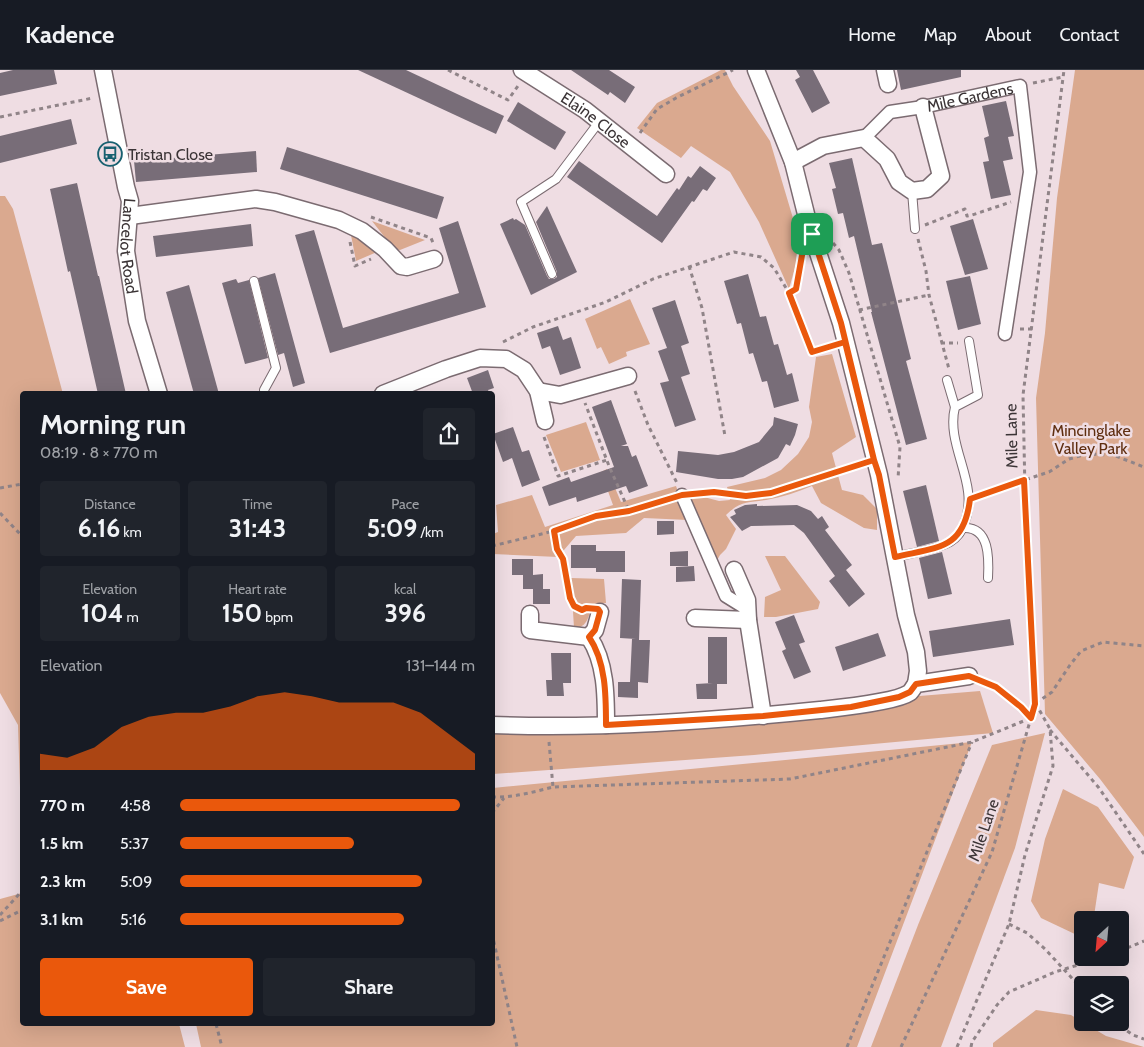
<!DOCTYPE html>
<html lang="en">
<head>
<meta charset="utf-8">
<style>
	:root { --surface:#171b24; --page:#20242c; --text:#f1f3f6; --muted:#9ea1a6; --line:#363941; --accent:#ea580c }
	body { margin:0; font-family:Cabin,sans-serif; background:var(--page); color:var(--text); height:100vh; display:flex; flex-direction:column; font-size:19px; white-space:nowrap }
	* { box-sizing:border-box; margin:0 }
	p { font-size:16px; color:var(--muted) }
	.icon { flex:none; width:28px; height:28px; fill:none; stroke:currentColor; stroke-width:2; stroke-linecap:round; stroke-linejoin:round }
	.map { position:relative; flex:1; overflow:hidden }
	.sheet { position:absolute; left:20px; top:321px; width:475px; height:635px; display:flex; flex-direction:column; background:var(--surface); border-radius:5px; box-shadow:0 5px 20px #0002 }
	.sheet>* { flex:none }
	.needle { width:32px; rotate:206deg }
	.fabs { position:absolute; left:1074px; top:841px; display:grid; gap:10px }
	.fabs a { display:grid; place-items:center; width:55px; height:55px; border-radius:5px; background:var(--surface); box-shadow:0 5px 20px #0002; font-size:25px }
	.pin { position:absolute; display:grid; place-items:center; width:42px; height:42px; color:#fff; margin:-21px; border-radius:10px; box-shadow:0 2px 8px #0006 }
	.round { display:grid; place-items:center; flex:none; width:52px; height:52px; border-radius:5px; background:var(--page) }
	.head { display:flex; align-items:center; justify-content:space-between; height:85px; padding:0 20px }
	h1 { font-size:28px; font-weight:700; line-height:38px }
	.metrics { display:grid; grid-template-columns:repeat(3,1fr); gap:8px; height:85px; padding:5px 20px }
	.metrics div { display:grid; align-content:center; border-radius:5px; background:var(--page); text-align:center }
	.metrics b { font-size:25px; font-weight:700 }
	.metrics small { font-size:14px; font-weight:400 }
	.metrics p { font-size:14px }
	.chart { height:140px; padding:10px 20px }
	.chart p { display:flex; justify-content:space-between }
	.chart svg { width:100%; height:90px; margin-top:5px; fill:var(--accent); opacity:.7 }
	.primary-button { display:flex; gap:10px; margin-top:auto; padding:10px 20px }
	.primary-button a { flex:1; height:58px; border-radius:5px; background:var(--accent); color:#fff; font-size:20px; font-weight:700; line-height:58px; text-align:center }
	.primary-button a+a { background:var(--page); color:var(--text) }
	ul { padding:0 20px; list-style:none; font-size:16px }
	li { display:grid; grid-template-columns:80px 60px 1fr; align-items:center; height:38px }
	li i { height:12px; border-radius:6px; background:var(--accent) }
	header { display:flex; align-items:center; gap:30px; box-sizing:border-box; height:70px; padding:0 25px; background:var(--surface); border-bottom:1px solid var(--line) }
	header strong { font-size:24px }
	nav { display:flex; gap:28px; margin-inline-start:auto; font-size:18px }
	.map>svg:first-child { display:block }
	.green { fill:#daa98f }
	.building { fill:#786d78 }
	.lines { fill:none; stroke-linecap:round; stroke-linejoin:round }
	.service-casing { stroke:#7b6b71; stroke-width:10 }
	.pedestrian-casing { stroke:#7b6b71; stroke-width:15 }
	.minor-casing { stroke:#7b6b71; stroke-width:19 }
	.path { stroke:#908488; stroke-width:3; stroke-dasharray:4 4; stroke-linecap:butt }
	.service { stroke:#fff; stroke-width:8 }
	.pedestrian { stroke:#fff; stroke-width:12 }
	.minor { stroke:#fff; stroke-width:16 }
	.route-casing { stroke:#fff; stroke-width:10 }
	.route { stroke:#ea580c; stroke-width:6 }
	.labels { text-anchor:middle; stroke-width:5; stroke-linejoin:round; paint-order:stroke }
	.street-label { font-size:16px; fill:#3b3436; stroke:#efdde3 }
	.poi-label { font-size:16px; fill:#3b3436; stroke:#efdde3; text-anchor:start }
	.park-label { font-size:16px; fill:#5f2e10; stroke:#efdde3 }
</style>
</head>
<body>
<header>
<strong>Kadence</strong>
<nav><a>Home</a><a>Map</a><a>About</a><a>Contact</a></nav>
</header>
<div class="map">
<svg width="1144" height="977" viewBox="0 0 1144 977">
	<rect width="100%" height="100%" fill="#efdde3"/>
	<!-- green -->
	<g class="green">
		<path d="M721 0H725L733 16 770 71 798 165 796 194 789 219 759 152 730 102 691 76 681 88 637 58 657 33Z"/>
		<path d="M1075 0H1144V767L1100 709 1045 644 1036 328 1045 263 1057 128Z"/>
		<path d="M0 126H5L13 139 63 324H22V780L18 655 0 623Z"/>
		<path d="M372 151 425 170 400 180 394 179Z"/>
		<path d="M351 165H356L377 182 356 191Z"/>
		<path d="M630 229 650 274 626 282 627 286 609 294 601 277 597 279 585 249Z"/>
		<path d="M832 284 856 367 832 383 842 420 863 425 877 439V460L864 458 821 433 812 416C798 422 782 427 766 430 748 433 740 431 726 445L736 459 726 479 720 485 716 492 688 428 704 427 719 431 730 430 727 417 765 408 781 400 798 384 809 367 812 352 809 337 816 287Z"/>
		<path d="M586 352 600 390 561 402 546 365Z"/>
		<path d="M607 399 621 432 676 416 688 450 644 448 626 463 576 466 558 487 493 484V487V464L498 462 496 435 532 425 545 457 613 435 601 402Z"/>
		<path d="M765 486H785L820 532 818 539 776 547H764L765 527 781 520Z"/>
		<path d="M571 508 604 509 606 533 592 534C589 545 588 558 574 558Z"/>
		<path d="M980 621 993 663 754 685 493 704V661Z"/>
		<path d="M1045 663 1015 778 941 977H871L918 855 992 675Z"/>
		<path d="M972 672 857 977H201L196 954H492L493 718Z"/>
		<path d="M1063 719 1098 737 1134 787 1124 819 1099 813 1094 846 1091 850H1082V861L1079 866 1041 848 1031 831 1045 769Z"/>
		<path d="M22 823V954H179L185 977H0V829Z"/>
		<path d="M1036 940 1071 945 1106 966 1144 977H993V973Z"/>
	</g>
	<!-- building -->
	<g class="building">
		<path d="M13 0H54L57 14 0 26V3Z"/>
		<path d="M358 0H406L504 46 496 64Z"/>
		<path d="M571 0H609L635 17 625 33 610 22 608 25Z"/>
		<path d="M796 0H813L830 33 812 43 795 10 800 7Z"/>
		<path d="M897 0H961V7L901 20Z"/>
		<path d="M1006 31 1014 66 1008 67 1013 89 1003 91 1011 125 991 129 983 92 989 91 984 68 989 66 982 36Z"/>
		<path d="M518 32 566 62 555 80 507 51Z"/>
		<path d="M71 49 77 74 0 93V66Z"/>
		<path d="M287 77 444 127 437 149 280 99Z"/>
		<path d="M256 81 257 102 136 112 134 91Z"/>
		<path d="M852 88 872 175 882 173 911 289 906 291 927 369 906 375 871 242H872L854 166 849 168 843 143 838 144 832 119 836 118 829 93Z"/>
		<path d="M579 91 657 146 677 118 679 120 688 106 691 108 700 96 716 108 707 121 703 119 694 132 692 131 662 173 567 107Z"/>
		<path d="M77 113 98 206H99L126 324H98L70 201 68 202 50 119Z"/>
		<path d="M547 136 577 202 531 225 500 154 513 148 514 150 516 149 525 155 547 206 549 209H554L557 207V202L536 152Z"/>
		<path d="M973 149 988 199 965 205 950 156Z"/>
		<path d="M458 151 486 237 330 283 295 165 314 160 343 258 459 223 439 158Z"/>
		<path d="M251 154 253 176 156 187 153 166Z"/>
		<path d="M275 203 305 313 293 317 284 283 278 285 258 208Z"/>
		<path d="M748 204 760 247 766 246 774 275 778 274 787 305 792 303 799 331 774 338 767 311 762 312 753 283 749 284 741 253 737 254 724 211Z"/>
		<path d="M970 206 981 254 958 260 946 211Z"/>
		<path d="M236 209 238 213 249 210 268 288 245 294 222 213Z"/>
		<path d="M189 215 219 324H194L166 222Z"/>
		<path d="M675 230 689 273 681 276 690 304 681 307 696 350 675 357 660 313 669 311 658 281 667 278 652 238Z"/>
		<path d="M558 256 563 270 571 267 581 298 560 305 550 276 542 279 537 263Z"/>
		<path d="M488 300 494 318 488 320 490 324H473L467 308Z"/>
		<path d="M611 330 627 374 621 376H628L632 387 636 385 648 416 629 423 626 416 577 432 576 427 549 436 542 417 569 407 571 412 614 397 592 337Z"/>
		<path d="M774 347 798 354 795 365 790 376 786 374 778 388 743 407 732 409H718L676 402 678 381 718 385 734 382 759 372 773 355Z"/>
		<path d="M513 357 522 382 529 380 540 410 522 417 512 388 503 392 493 364Z"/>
		<path d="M926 415 939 471 917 477 903 421Z"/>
		<path d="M757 434V436L797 435 811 441 818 449 822 446 829 457 825 460 852 495 846 500 865 524 849 537 829 511 835 506 804 463 794 455 751 456 742 461 730 447 736 444 734 440 745 435Z"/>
		<path d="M657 451H674V464L657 465Z"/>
		<path d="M571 475H596V481H625V502H596V498H571Z"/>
		<path d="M688 481V496H670V482Z"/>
		<path d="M942 482 952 524 928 529 919 488Z"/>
		<path d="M512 489H533V505L543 504V519H550V534H533V519H523V505H512Z"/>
		<path d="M694 496 695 511 676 512V497Z"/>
		<path d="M622 509 641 510 639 570H650L648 613 638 612V628L618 627V612H635H630L632 569H636L620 568Z"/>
		<path d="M794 545 805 572 799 574 811 602 794 609 782 581 786 579 775 552Z"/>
		<path d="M1010 549 1014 575 933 587 929 561Z"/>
		<path d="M878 563 886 586 843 601 835 577Z"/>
		<path d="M708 567H727V614H717V629H697L696 614 713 613H708Z"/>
		<path d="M551 583H571V613H563L564 626H547L546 610H552Z"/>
	</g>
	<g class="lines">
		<!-- service casing -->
		<g class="service-casing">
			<g id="service">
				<path d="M912 121 915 159"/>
				<path d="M552 204 521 132 556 109 599 52"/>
				<path d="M254 211 276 298 264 320 265 324"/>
				<path d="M947 310 955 337"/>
				<path d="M963 458C990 456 989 489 988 508"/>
				<path d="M895 487C911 483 936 480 950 472 957 468 962 461 964 454 981 414 945 377 955 337L978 325 969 271"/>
			</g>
		</g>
		<!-- pedestrian casing -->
		<g class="pedestrian-casing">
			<g id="pedestrian">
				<path id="s1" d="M864 68 890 42 923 37 1020 16 1030 102 1005 264"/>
				<path d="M682 425 726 526 747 539"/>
			</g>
		</g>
		<!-- minor casing -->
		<g class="minor-casing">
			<g id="minor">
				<path id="s2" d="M103 0 126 117 130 131 126 181 137 251 159 324"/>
				<path id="s3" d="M522 0 585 40 666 104"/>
				<path d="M756 0 793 92 808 152 841 253 879 405 906 545 916 582 918 601 916 614"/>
				<path d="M885 0 888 14"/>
				<path d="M793 92 823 76 864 68 887 89 899 112 912 121 927 119 941 106 923 37"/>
				<path d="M130 146 256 129 275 132 339 150 362 161 385 179 401 196 407 197 434 189"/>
				<path d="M538 321 560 325 628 306"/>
				<path d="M383 324 446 299 480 288 506 289 524 300 538 321 545 351"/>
				<path d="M734 500 747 530 748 550 763 646"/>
				<path d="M600 542 595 560 589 567C606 592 606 626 606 655"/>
				<path d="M530 544V560L589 567"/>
				<path d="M695 548 748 550"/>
				<path d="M492 655C601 659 711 651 820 640 838 638 896 632 909 623 912 621 914 616 916 614L969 606"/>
			</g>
		</g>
		<!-- path -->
		<g class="path">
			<path d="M448 0 508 30 518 16"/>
			<path d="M1033 13 1063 7"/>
			<path d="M0 47 93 28"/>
			<path d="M640 63 657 39 676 28 733 0"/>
			<path d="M371 147 431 168 434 175"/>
			<path d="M925 155 965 139 967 146 972 145 1011 132"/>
			<path d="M918 169 926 201 929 225 949 299"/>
			<path d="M350 172 355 196 371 189"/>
			<path d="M833 173 839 180 849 203 900 377 898 409"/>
			<path d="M689 196 702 238 725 366"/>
			<path d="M789 223 796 219 802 188"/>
			<path d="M859 240 929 225"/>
			<path d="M1020 259H1032"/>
			<path d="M503 272 533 257 606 232 653 209 734 182 761 187 774 198 789 223 812 282 831 276"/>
			<path d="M941 273H958"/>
			<path d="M635 321 648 355 677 413"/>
			<path d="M544 367 558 406 607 390"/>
			<path d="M0 418 22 414"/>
			<path d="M697 424 714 422 745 426 771 423 861 394"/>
			<path d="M981 426 1003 417 1049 402 1069 389 1087 384 1113 385 1144 397"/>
			<path d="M629 441 669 428"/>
			<path d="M0 443 22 466"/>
			<path d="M554 461 557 479 563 489 570 528 577 538 585 539"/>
			<path d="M492 476 554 461 596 446 629 441 609 396 585 333"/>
			<path d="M1036 633 1052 622 1070 595 1081 581 1103 572 1144 576"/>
			<path d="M1050 660 1099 718 1144 784"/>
			<path d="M549 672 553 717"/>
			<path d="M492 727C513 728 533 722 553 717L790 709 972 672 1031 648C1017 633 1002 620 983 612"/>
			<path d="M492 743 504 728"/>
			<path d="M0 845 22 821"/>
			<path d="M0 851 22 840"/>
			<path d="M1009 854 1027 863 1045 879 1082 919"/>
			<path d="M492 863 517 977"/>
			<path d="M1120 881 1144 871"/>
			<path d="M1114 952 1133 965 1144 969"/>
			<path d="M216 954 222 977"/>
			<path d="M847 977 972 672"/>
			<path d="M901 977 992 782 1035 634 1025 422 1023 325 1064 0"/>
			<path d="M957 977 1009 854 1025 785 1053 696 1050 659 1036 634"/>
			<path d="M971 977 972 972 997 935 1009 922 1055 902 1101 888"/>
		</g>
		<!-- service -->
		<use href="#service" class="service"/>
		<!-- pedestrian -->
		<use href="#pedestrian" class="pedestrian"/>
		<!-- minor -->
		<use href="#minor" class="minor"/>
	</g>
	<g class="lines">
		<!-- route casing -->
		<g class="route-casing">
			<path id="route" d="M812 164 841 253 874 390 771 423 746 426 714 422 682 425 629 441 596 446 554 461 557 479 563 489 570 528 574 536 582 540 586 538 598 539 600 542 595 560 589 567C606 592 606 626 606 655L763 646 851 637 899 627 910 622 916 614 969 606 996 617 1021 637 1031 648 1035 634 1024 410 970 429C964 480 938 477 895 487L879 405 874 390 845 272 812 282 789 223 796 219 804 174 812 164"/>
		</g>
		<!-- route -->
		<use href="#route" class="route"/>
	</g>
	<!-- icons -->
	<defs>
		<g id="bus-ring" transform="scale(1.25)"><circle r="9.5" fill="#efdde3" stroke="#186070" stroke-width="1.5"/><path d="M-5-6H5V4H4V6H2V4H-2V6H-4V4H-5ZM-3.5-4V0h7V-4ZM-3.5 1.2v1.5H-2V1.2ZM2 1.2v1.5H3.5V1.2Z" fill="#186070"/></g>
	</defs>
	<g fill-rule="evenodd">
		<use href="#bus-ring" x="110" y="84"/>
	</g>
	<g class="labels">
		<!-- street labels -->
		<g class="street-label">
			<text dy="6" stroke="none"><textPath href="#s1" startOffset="118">Mile Gardens</textPath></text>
			<text dy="6" stroke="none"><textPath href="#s3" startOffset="89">Elaine Close</textPath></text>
			<text dy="6" stroke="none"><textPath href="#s2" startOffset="179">Lancelot Road</textPath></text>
			<text transform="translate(1011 366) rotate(-91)" y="6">Mile Lane</text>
			<text transform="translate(983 760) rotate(-71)" y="6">Mile Lane</text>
		</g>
		<!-- poi labels -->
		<g class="poi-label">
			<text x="128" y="90">Tristan Close</text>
		</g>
		<!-- park labels -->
		<g class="park-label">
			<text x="1091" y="366">Mincinglake<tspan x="1091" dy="18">Valley Park</tspan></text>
		</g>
	</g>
</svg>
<div class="fabs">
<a><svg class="needle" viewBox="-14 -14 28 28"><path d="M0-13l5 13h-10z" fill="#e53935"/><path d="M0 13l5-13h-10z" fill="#9ea1a6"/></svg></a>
<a><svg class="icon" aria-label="layers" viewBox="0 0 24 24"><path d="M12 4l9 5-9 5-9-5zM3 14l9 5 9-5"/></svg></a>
</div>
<div class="pin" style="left:812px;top:164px;background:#1e9e55"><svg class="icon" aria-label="arrive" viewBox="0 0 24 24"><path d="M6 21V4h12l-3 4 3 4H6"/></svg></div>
<section class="sheet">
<div class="head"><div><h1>Morning run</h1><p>08:19 · 8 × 770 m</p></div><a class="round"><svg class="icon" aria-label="share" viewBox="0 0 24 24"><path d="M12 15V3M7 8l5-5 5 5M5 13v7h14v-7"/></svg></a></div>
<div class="metrics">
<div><p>Distance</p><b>6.16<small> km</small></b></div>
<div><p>Time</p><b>31:43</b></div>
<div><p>Pace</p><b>5:09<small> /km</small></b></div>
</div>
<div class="metrics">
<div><p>Elevation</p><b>104<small> m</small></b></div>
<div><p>Heart rate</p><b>150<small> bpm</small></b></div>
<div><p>kcal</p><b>396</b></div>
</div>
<div class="chart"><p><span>Elevation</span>131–144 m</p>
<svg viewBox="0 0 160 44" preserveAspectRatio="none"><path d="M0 44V36L10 38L20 33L30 23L40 18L50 16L60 16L70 13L80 8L90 6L100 8L110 11L120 11L130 11L140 16L150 26L160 36V44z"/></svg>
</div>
<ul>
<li><b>770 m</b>4:58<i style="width:95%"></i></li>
<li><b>1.5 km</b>5:37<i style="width:59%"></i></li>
<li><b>2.3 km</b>5:09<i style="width:82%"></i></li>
<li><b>3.1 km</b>5:16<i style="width:76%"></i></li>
</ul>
<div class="primary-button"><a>Save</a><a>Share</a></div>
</section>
</div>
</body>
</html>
